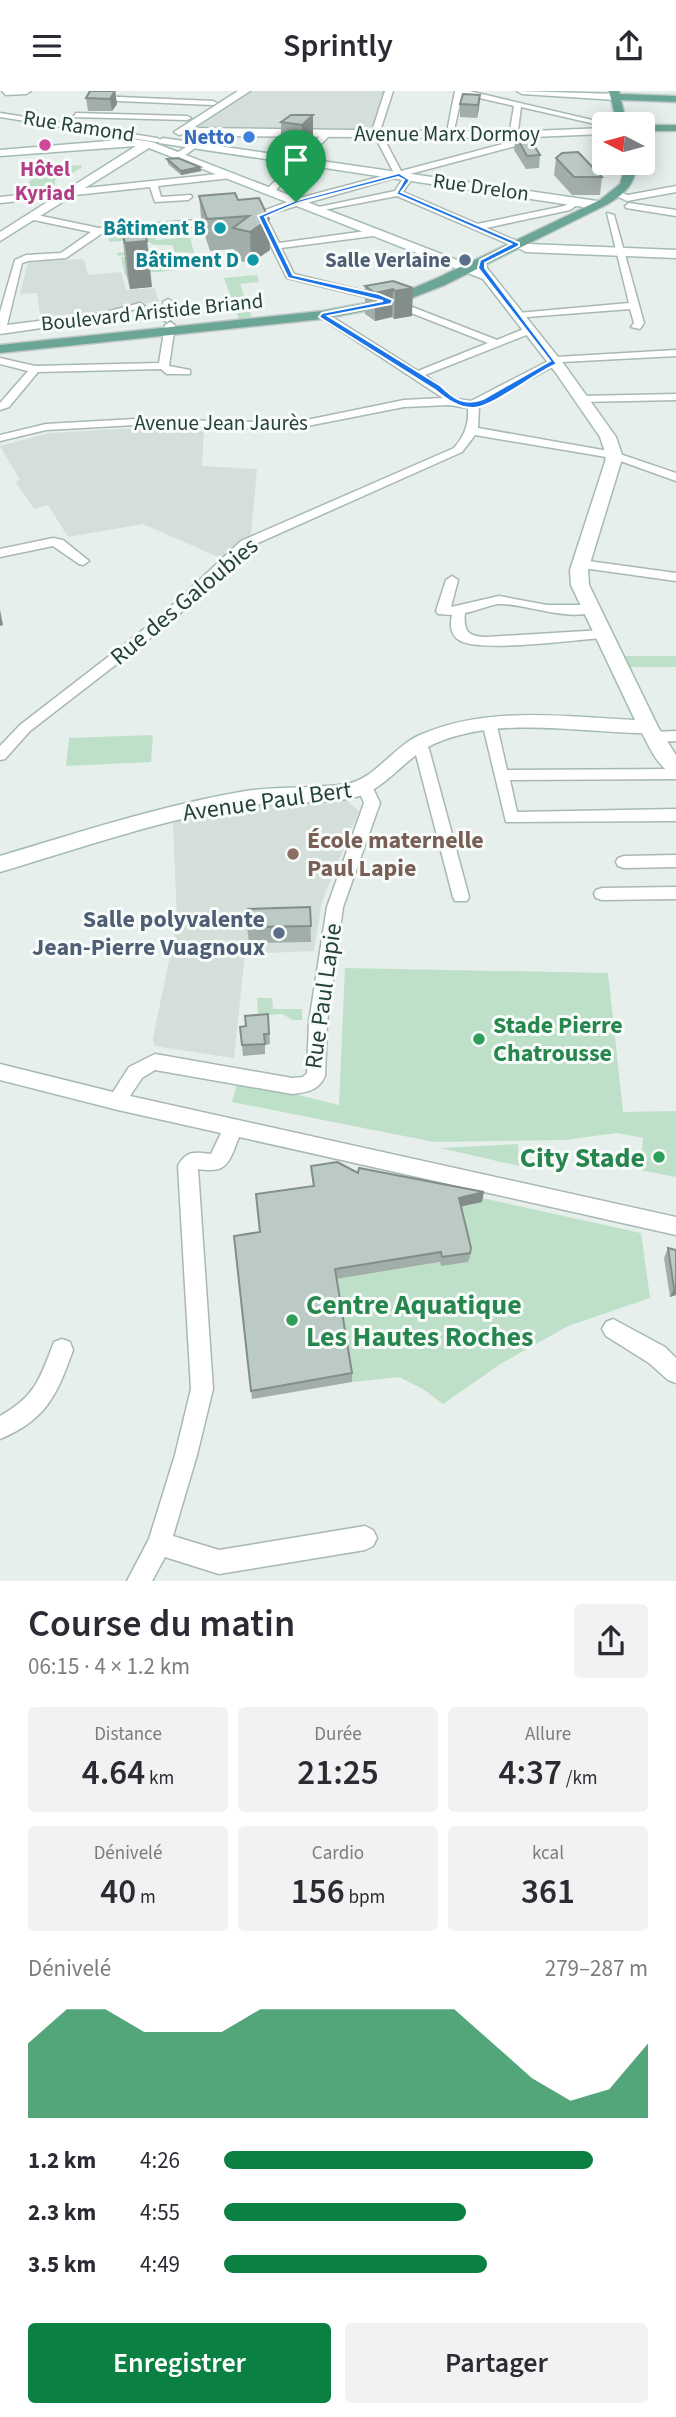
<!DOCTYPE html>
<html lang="fr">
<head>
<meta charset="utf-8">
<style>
	:root { --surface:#fff; --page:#f2f2f3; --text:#2b2b33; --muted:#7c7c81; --accent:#0b8043 }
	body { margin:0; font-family:"Source Sans 3",sans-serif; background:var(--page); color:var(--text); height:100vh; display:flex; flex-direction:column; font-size:26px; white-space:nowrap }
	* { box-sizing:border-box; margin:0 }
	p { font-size:23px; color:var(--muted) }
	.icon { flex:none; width:38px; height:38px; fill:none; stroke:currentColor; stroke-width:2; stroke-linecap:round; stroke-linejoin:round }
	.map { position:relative; height:1490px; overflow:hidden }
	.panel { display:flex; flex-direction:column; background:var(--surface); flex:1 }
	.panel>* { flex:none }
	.needle { width:46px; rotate:276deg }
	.fabs { position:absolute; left:592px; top:21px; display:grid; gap:14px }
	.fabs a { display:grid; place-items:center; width:63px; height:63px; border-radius:7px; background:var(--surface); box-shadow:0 4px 18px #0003; font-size:35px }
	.pin { position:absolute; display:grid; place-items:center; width:60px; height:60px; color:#fff; margin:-72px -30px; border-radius:50% 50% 50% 0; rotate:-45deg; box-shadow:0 0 7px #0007 }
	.pin .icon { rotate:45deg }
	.round { display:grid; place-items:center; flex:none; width:74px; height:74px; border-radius:7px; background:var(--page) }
	.overview { display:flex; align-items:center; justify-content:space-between; height:119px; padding:0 28px }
	h1 { font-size:38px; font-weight:600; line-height:52px }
	.stats { display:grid; grid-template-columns:repeat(3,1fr); gap:10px; height:119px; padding:7px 28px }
	.stats div { display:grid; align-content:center; border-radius:7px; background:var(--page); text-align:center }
	.stats b { font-size:35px; font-weight:600 }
	.stats small { font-size:19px; font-weight:400 }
	.stats p { font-size:19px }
	.chart { height:196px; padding:14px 28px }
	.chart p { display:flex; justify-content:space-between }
	.chart svg { width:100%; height:126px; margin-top:7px; fill:var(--accent); opacity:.7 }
	.action { display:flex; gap:14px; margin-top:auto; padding:14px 28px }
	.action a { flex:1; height:80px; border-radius:7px; background:var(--accent); color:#fff; font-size:28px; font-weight:600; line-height:80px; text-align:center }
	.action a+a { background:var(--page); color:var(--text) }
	ul { padding:0 28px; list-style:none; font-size:23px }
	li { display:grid; grid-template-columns:112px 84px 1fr; align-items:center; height:52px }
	li i { height:18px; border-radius:9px; background:var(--accent) }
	header { display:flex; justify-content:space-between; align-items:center; height:91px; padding:0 28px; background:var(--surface); font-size:32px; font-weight:600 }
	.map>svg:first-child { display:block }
	.built { fill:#d4dfda }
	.green { fill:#bfe0c8 }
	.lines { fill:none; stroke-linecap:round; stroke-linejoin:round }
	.street-casing { stroke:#a8b8b2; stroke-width:3 }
	.secondary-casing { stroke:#a4bbb3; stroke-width:3 }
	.primary-casing { stroke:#c2cac8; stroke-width:3 }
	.street { fill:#fff; fill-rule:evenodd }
	.secondary { fill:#fff; fill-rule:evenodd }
	.primary { fill:#6aa596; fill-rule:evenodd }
	.wall { fill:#a1aea9 }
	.shaded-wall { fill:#838d89 }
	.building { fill:#bbcac4; stroke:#838d89; stroke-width:2 }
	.route { fill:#1a73e8; stroke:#fff; stroke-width:2; fill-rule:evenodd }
	.shop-dot { fill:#3f7fe0; stroke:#f7fbf9; stroke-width:2.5 }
	.hotel-dot { fill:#d1479c; stroke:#f7fbf9; stroke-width:2.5 }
	.culture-dot { fill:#0f9aa8; stroke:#f7fbf9; stroke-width:2.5 }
	.service-dot { fill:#5c6f8a; stroke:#f7fbf9; stroke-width:2.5 }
	.education-dot { fill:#8d6e63; stroke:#f7fbf9; stroke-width:2.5 }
	.leisure-dot { fill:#2e9e5b; stroke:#f7fbf9; stroke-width:2.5 }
	.labels { text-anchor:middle; stroke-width:6; stroke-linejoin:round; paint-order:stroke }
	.far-street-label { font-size:21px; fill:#24423a; stroke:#f7fbf9 }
	.far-shop-label { font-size:21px; font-weight:bold; fill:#366cbe; stroke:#f7fbf9; text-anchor:end }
	.far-hotel-label { font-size:21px; font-weight:bold; fill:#b23c85; stroke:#f7fbf9 }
	.far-culture-label { font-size:21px; font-weight:bold; fill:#0d838f; stroke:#f7fbf9; text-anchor:end }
	.far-service-label { font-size:21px; font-weight:bold; fill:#4e5e75; stroke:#f7fbf9; text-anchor:end }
	.street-label { font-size:24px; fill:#24423a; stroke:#f7fbf9 }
	.education-label { font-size:24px; font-weight:bold; fill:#785e54; stroke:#f7fbf9; text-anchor:start }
	.service-label { font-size:24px; font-weight:bold; fill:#4e5e75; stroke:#f7fbf9; text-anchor:end }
	.leisure-label { font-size:24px; font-weight:bold; fill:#27864d; stroke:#f7fbf9; text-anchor:start }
	.near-leisure-label { font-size:28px; font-weight:bold; fill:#27864d; stroke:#f7fbf9; text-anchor:end }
</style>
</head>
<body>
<header><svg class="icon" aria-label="menu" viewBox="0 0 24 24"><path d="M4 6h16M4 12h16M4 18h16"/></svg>Sprintly<svg class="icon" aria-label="share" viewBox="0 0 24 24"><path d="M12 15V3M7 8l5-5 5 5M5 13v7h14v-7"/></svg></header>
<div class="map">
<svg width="676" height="1490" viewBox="0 0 676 1490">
	<rect width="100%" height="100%" fill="#e6efeb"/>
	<!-- built -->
	<g class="built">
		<path d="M252 0H387L371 42 193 39Z"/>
		<path d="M80 168 84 169 88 184 121 181 126 199 155 197 159 211 129 214 130 217 54 225V228L41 230 37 202 20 203 28 171Z"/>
		<path d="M138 337 204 340 202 375 257 378 251 443 221 467 143 433 68 446 48 414 34 418 15 390 20 389 0 355 49 342Z"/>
		<path d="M345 708 359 720 322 811 314 860 245 863 234 967 154 955 153 947 177 831 173 730 189 725 273 713Z"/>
	</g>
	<!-- green -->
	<g class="green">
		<path d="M81 74 82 76 65 87 55 88V94L29 97V91C38 76 64 75 81 74Z"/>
		<path d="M153 140 156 149 190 146 194 162 175 161 172 154H154L147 150 150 162 118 165 117 162 138 160 136 149 109 151 108 144Z"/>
		<path d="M169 162 197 168 200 177 125 184 121 166Z"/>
		<path d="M257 184 259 191 240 193 252 227 239 228 224 187Z"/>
		<path d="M622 565H676V576H628Z"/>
		<path d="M153 644 151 671 66 675 69 647Z"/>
		<path d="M345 877 608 882 623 1021 676 1020V1086L640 1079 643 1047 617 1042 564 1049 434 1051 232 1011 238 989 339 1014Z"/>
		<path d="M257 907H272L273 918H302V929H293L282 923 258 925Z"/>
		<path d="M518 1053 519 1075 440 1057Z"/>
		<path d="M478 1106 641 1142 650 1207 568 1235 502 1272 443 1313 423 1298 399 1286 352 1291 335 1188 440 1171V1175L450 1118 472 1114 471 1109Z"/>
	</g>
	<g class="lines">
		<!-- street casing -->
		<g class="street-casing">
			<g id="street">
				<path d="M385 0H393L380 40 401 80 518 49 510 39 514 15 462 3 453 44 446 46 455 0H469L609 33 604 35 521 16 518 39 527 52 406 84 411 89 403 101 477 133 564 115 568 113V107H574L577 114 570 119 486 137 519 151V155H513L397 105 313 121 309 118 395 100 402 89 398 86 265 124 279 152 373 139 378 142 373 145 281 157 294 183 384 205 497 249 526 237H534V241L425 284 456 308 471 310 556 266 676 259V265L562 271 479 315 478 337 614 361 676 382V390L612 367 475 344 462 361 249 456 171 531 30 640 5 668 0 669V655L20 634 161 525 241 450 454 357C465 344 469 333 468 317L449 314 404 316 292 338 135 334 46 339 0 350V344L46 333 135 328 292 332 404 309 443 307 317 224 326 222 418 280 488 252 378 209 287 187 257 127 247 130 243 127 296 108 394 82 372 40Z"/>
				<path d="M97 5 213 10 217 12 213 14 94 9Z"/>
				<path d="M0 22 157 47 161 49 157 51 0 26Z"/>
				<path d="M76 22 187 25 191 27 187 29 73 26Z"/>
				<path d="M323 42 330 44 272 103H266V99Z"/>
				<path d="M191 53 198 55 181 67H175V63Z"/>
				<path d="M228 82 232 85 231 87 158 95 161 106 191 104 192 106 188 109 155 111 150 96 0 112V106Z"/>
				<path d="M676 95V101L627 110 612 103 616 100 628 104Z"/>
				<path d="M629 112 676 119V125L626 117 625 115Z"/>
				<path d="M607 122 614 124 644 232 640 238 631 236 634 232 630 218 514 227 513 225 518 222 629 212Z"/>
				<path d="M32 123 99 137 222 127 226 130 222 133 101 143 66 167 28 170 22 172 7 234 102 222 140 212 145 215 103 228 0 243V221L15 169 26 164 61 162 91 141 29 128V124Z"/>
				<path d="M168 208 173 211 176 225 167 231 162 228 166 224 163 211Z"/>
				<path d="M170 231 175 234 169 275 190 279V283H167L161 278 38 281 9 316 0 319V312L28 280 0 273V267L35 275 159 272 165 234Z"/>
				<path d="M676 303V309L581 311 576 308 581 305Z"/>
				<path d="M53 447 63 449 89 470 83 474 79 473 53 455 0 466V458Z"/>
				<path d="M581 469 676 482V490L576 476 575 473Z"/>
				<path d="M452 485 458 489 451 516 499 505 547 514H590L597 518C577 534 521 511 498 513 487 515 476 520 465 522 463 541 469 546 487 546L602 539 609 543 602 547C574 549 478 562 459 549 450 543 450 534 452 524L438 523 436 520 446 489Z"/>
				<path d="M490 630 497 635 507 679 676 678V688L510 689 517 721 676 718V730L506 731 483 635Z"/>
				<path d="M676 640V650L653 651 646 646 653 641Z"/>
				<path d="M417 648 422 649 429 658 469 806 467 810H455L453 806 415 660 410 653Z"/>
				<path d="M365 690 370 691 380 712 343 816 327 931 325 985C318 1000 307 1001 292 1003L155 979 142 987 130 1005 676 1126V1144L239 1046C229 1071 228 1083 198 1078L213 1298 197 1364 173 1445 219 1459 365 1435 373 1439 377 1447 373 1455 365 1459 219 1483 165 1466 152 1490H127L149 1448 175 1364 191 1298 178 1075C186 1059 195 1061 211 1063L221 1042 118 1019 0 989V973L113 1001 129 976 155 963 292 987 303 986 307 982 309 931 327 816 364 712 357 695Z"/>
				<path d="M676 764V776L624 777 618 775 616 771 618 767 624 765Z"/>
				<path d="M676 796V808L602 809 596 807 594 803 596 799 602 797Z"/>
				<path d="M613 1228 665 1256 676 1267V1292L668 1289 649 1272 606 1245 602 1238 606 1231Z"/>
				<path d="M62 1248 70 1251 73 1259C57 1304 46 1329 0 1348V1325C36 1305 40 1287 54 1251Z"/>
			</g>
		</g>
		<!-- secondary casing -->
		<g class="secondary-casing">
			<g id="secondary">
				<path d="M2 0H31L26 3 6 4Z"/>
				<path d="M238 0H250L193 37 507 41 604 37V43L507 47 212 45 185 42 179 44 174 41Z"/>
				<path d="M517 0 616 3 621 6 616 9 522 3Z"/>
				<path d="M163 47 597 110 603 114 597 118 159 52 158 50Z"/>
				<path d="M132 48 152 51 475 176 478 168H486L487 177 566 276 616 346 622 364 621 371 588 479 589 494 658 636 676 664V684C659 679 650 657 642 642 575 641 501 625 436 652 405 665 386 700 352 707 318 714 281 709 246 715 162 728 81 757 0 781V765C81 741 162 714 246 700 279 695 313 698 346 693 374 689 394 655 420 644 488 614 565 626 635 629L571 494 570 479 605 371 606 364 600 346 556 282 483 188 149 57 0 150V141L136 55 0 65V59Z"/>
				<path d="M516 149 528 153 676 159V167L526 161 510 153Z"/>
			</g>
		</g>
		<!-- primary casing -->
		<g class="primary-casing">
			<g id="primary">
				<path d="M609 0H619L620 3 676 5V11L621 9 627 33H617Z"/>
				<rect x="642" y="34" width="34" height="6"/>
				<path d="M626 72H636C637 92 624 103 608 113L445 194 391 215 322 228 0 262V254L322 220 388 208 435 188 600 109 620 93Z"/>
			</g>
		</g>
		<!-- street -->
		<use href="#street" class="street"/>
		<!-- secondary -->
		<use href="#secondary" class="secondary"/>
		<!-- primary -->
		<use href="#primary" class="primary"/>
	</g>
	<!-- wall -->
	<g class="wall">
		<path d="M115 0 117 13 112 20H88L86 7Z"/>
		<path d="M480 4 479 17 477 27 460 26V13Z"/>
		<path d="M313 24V48L302 59 281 56V31Z"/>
		<path d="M516 45 540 64 539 77 526 78 514 59Z"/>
		<path d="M556 67 602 86 600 104H572L554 84Z"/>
		<path d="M167 68 200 76 201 80 181 84 168 73Z"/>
		<path d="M199 105 238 109 270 159 251 172 235 169 234 158 210 160 202 136Z"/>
		<path d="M122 141 152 196 130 198 127 186Z"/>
		<path d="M393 190 412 225 394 228 392 226 375 230 365 223V195Z"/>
		<path d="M310 816 311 851 249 852 247 836Z"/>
		<path d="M268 923 270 953 265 954V963L243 965 240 936 245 935V925Z"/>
		<path d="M311 1075 358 1082 482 1111 461 1116 471 1157 470 1166 468 1171 441 1175 440 1171 336 1188 352 1282V1291L252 1308 234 1145 260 1141 313 1095Z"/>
		<path d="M668 1157 676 1204 670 1206 664 1167Z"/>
	</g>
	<!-- shaded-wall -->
	<g class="shaded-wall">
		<path d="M115 0 117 13 112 20 110 8Z"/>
		<path d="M480 4 479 17 477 27 478 14Z"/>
		<path d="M313 24V48L302 59V34Z"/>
		<path d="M200 76 201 80 181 84V80Z"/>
		<path d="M269 128 270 159 251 172 250 141Z"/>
		<path d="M147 150 152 196 130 198 125 152Z"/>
		<path d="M413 197 412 225 394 228 395 200Z"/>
		<path d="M393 198 392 226 375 230V202Z"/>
		<path d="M0 519 3 534 0 535Z"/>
		<path d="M484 1101 482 1111 458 1116 459 1107Z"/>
		<path d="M676 1196V1204L670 1206 674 1197Z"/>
	</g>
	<!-- building -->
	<g class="building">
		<path d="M90 0H115L110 8 86 7Z"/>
		<path d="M463 3 480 4 478 14 460 13Z"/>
		<path d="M291 24H313L302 34 281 31Z"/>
		<path d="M516 45H528L540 64 527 65Z"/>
		<path d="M578 61 602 86H574L556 67 562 62Z"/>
		<path d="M178 67 200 76 181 80 167 68Z"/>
		<path d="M235 102 238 109 259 107 269 128 250 141 233 137 249 125 207 128 199 105Z"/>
		<path d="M144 139 147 150 125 152 122 141Z"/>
		<path d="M393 190 413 197 395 200 393 198 375 202 365 195Z"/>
		<path d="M310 816 311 835 247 836 248 818Z"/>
		<path d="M268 923 269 943H264L265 953 242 954 240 936 246 935 245 925Z"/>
		<path d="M337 1071 358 1082 359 1077 484 1101 459 1107 471 1157 470 1162 442 1166 441 1161 335 1178 352 1282 251 1300 234 1145 260 1141 256 1103 314 1095 311 1075Z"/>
		<path d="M668 1157 676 1159V1196L674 1197Z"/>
	</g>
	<!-- route -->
	<path class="route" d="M399 82 410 89 401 101 519 152V155L485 172V177L557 273C535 282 495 315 474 317 459 318 446 308 435 299L319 226 322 222 383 210 288 187 258 125 294 110ZM398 86 404 89 396 103 511 153 480 169 478 177 550 270 483 308C465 315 454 308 441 295L328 225 391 213 393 209 379 203 293 184 265 126 298 112Z"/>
	<!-- markers -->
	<circle class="shop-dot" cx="249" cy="46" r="7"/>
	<circle class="hotel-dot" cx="45" cy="54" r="7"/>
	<g class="culture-dot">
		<circle cx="220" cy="137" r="7"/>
		<circle cx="253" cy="169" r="7"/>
	</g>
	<g class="service-dot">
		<circle cx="465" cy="169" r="7"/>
		<circle cx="279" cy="842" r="7"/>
	</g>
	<circle class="education-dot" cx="293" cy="763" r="7"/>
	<g class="leisure-dot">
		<circle cx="479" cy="948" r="7"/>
		<circle cx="659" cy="1066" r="7"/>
		<circle cx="292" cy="1229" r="7"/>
	</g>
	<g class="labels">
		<!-- far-street labels -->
		<g class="far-street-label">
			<text transform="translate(79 35) rotate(9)" y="7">Rue Ramond</text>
			<text x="447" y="50">Avenue Marx Dormoy</text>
			<text transform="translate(481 96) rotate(8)" y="7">Rue Drelon</text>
			<text transform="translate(152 221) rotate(-6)" y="7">Boulevard Aristide Briand</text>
			<text x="221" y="339">Avenue Jean Jaurès</text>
		</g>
		<!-- far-shop labels -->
		<g class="far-shop-label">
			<text x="235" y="53">Netto</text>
		</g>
		<!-- far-hotel labels -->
		<g class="far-hotel-label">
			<text x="45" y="85">Hôtel<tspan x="45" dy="24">Kyriad</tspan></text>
		</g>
		<!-- far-culture labels -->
		<g class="far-culture-label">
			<text x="206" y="144">Bâtiment B</text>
			<text x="239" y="176">Bâtiment D</text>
		</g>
		<!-- far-service labels -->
		<g class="far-service-label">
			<text x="451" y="176">Salle Verlaine</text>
		</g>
		<!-- street labels -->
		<g class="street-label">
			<text transform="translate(184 510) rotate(-40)" y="8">Rue des Galoubies</text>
			<text transform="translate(267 710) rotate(-8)" y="8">Avenue Paul Bert</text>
			<text transform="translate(323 905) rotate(-82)" y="8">Rue Paul Lapie</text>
		</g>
		<!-- education labels -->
		<g class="education-label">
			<text x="307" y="757">École maternelle<tspan x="307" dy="28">Paul Lapie</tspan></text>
		</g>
		<!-- service labels -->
		<g class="service-label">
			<text x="265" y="836">Salle polyvalente<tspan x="265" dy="28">Jean-Pierre Vuagnoux</tspan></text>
		</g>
		<!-- leisure labels -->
		<g class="leisure-label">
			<text x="493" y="942">Stade Pierre<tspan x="493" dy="28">Chatrousse</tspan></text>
		</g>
		<!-- near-leisure labels -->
		<g class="near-leisure-label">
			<text x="645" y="1076">City Stade</text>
			<text x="306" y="1223" text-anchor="start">Centre Aquatique<tspan x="306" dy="32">Les Hautes Roches</tspan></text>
		</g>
	</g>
</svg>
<div class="fabs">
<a><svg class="needle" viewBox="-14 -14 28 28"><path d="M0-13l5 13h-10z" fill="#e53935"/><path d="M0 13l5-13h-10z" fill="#7c7c81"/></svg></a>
</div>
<div class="pin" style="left:296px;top:111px;background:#1e9e55"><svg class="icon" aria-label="arrive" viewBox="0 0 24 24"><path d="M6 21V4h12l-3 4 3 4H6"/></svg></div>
</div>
<section class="panel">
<div class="overview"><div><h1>Course du matin</h1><p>06:15 · 4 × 1.2 km</p></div><a class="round"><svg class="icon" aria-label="share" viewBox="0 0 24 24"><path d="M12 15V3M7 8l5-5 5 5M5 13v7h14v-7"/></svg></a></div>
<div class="stats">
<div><p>Distance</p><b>4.64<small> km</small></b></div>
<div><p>Durée</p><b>21:25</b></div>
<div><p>Allure</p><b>4:37<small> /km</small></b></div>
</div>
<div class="stats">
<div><p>Dénivelé</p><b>40<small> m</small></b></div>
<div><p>Cardio</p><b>156<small> bpm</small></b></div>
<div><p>kcal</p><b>361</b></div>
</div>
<div class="chart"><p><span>Dénivelé</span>279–287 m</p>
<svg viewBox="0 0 160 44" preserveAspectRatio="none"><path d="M0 44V18L10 6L20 6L30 14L40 14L50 14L60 6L70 6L80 6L90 6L100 6L110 6L120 18L130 30L140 38L150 34L160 18V44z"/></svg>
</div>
<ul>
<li><b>1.2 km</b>4:26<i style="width:87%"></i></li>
<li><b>2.3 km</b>4:55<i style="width:57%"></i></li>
<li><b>3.5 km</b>4:49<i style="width:62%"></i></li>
</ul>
<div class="action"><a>Enregistrer</a><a>Partager</a></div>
</section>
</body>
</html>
